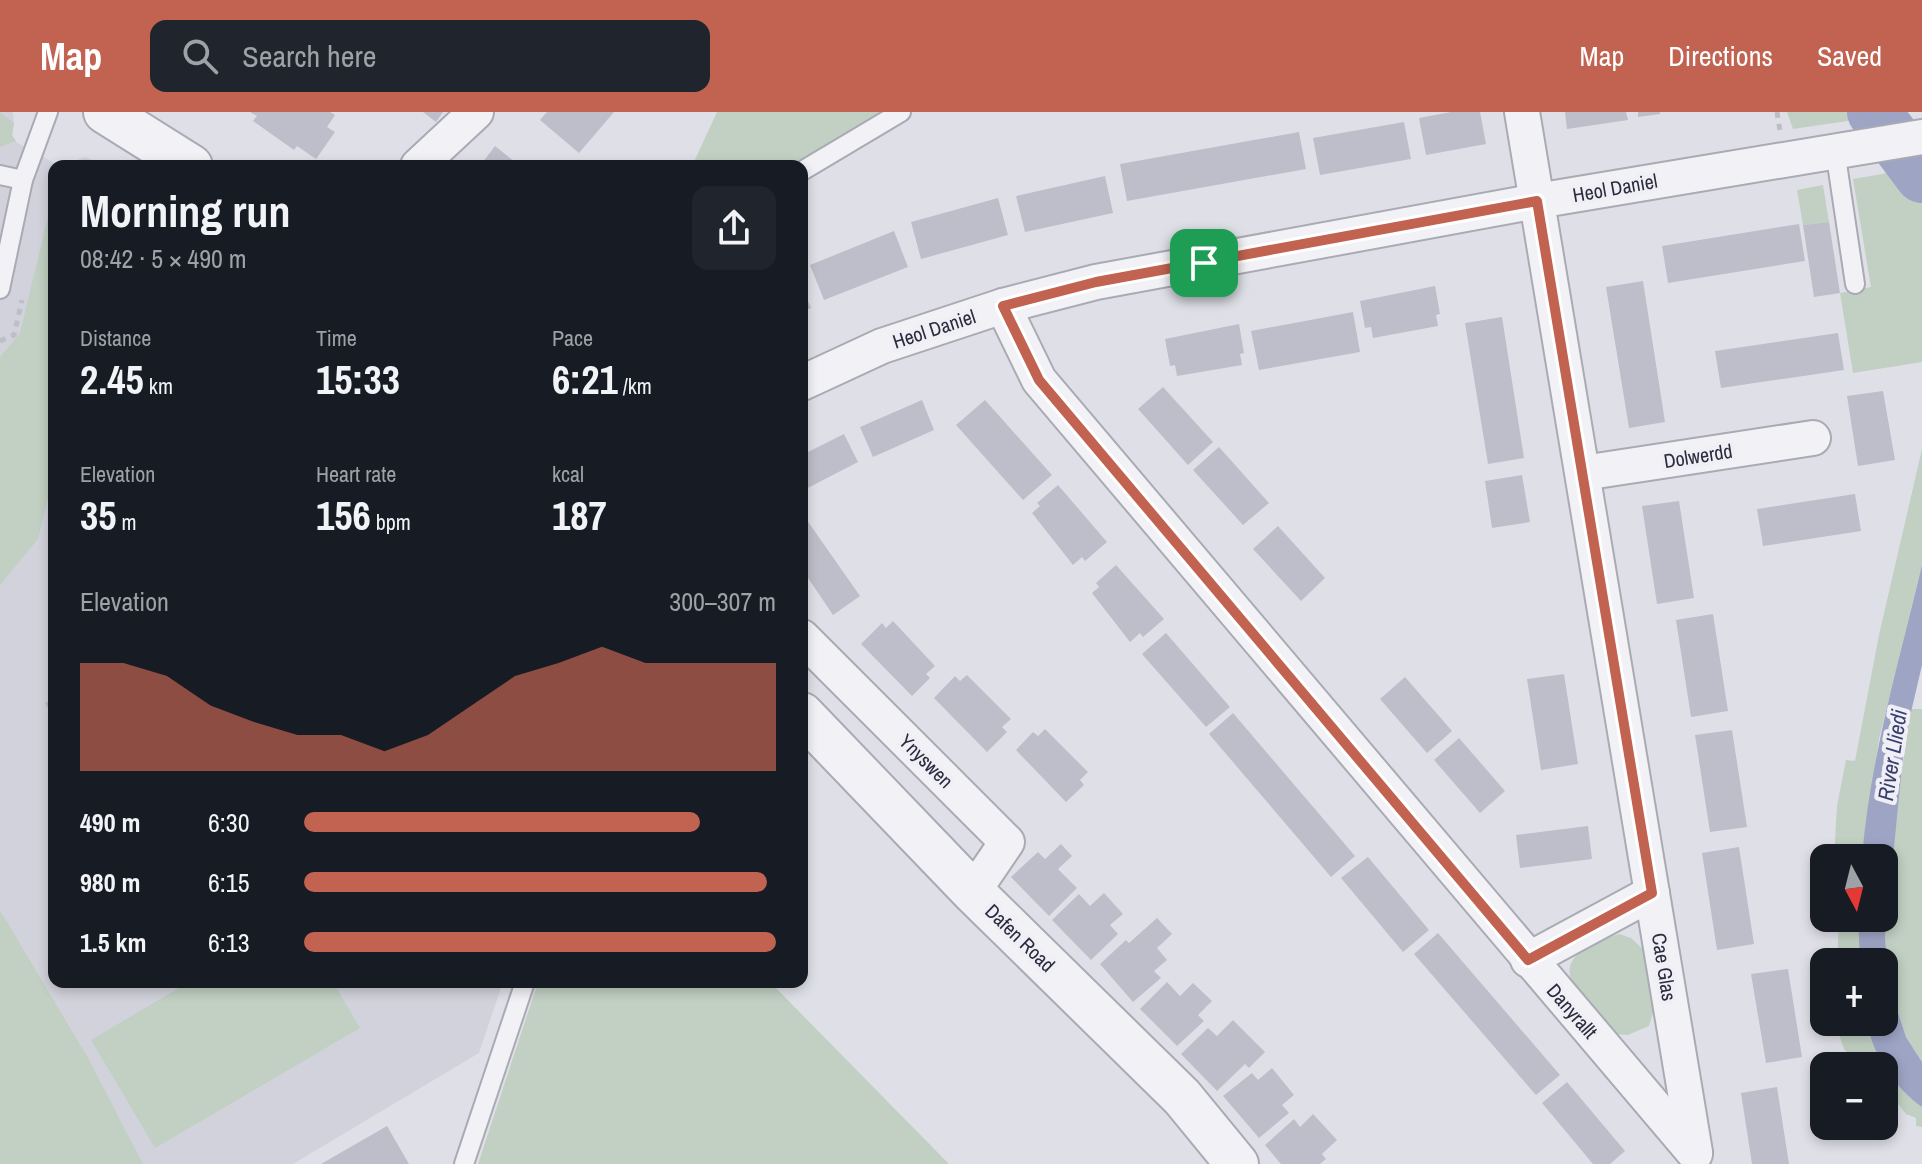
<!DOCTYPE html>
<html lang="en">
<head>
<meta charset="utf-8">
<style>
	:root { --surface:#171b24; --page:#20242c; --text:#f1f3f6; --muted:#9ea1a6; --accent:#c16350 }
	body { margin:0; font-family:"Archivo Narrow",sans-serif; background:var(--page); color:var(--text); height:100vh; display:flex; flex-direction:column; font-size:30px; white-space:nowrap }
	* { box-sizing:border-box; margin:0 }
	p { font-size:26px; color:var(--muted) }
	.icon { flex:none; width:44px; height:44px; fill:none; stroke:currentColor; stroke-width:2; stroke-linecap:round; stroke-linejoin:round }
	.map { position:relative; flex:1; overflow:hidden }
	.sheet { position:absolute; left:48px; top:48px; width:760px; height:828px; display:flex; flex-direction:column; background:var(--surface); border-radius:16px; box-shadow:0 4px 12px #0003 }
	.sheet>* { flex:none }
	.needle { width:52px; rotate:173deg }
	.controls { position:absolute; left:1810px; top:732px; display:grid; gap:16px }
	.controls a { display:grid; place-items:center; width:88px; height:88px; border-radius:16px; background:var(--surface); box-shadow:0 4px 12px #0003; font-size:40px }
	.pin { position:absolute; display:grid; place-items:center; width:68px; height:68px; color:#fff; margin:-34px; border-radius:16px; box-shadow:0 4px 12px #0006 }
	.round { display:grid; place-items:center; flex:none; width:84px; height:84px; border-radius:16px; background:var(--page) }
	.headline { display:flex; align-items:center; justify-content:space-between; height:136px; padding:0 32px }
	h1 { font-size:44px; font-weight:700; line-height:60px }
	.stats { display:grid; grid-template-columns:repeat(3,1fr); gap:12px; height:136px; padding:8px 32px }
	.stats div { display:grid; align-content:center }
	.stats b { font-size:40px; font-weight:700 }
	.stats small { font-size:22px; font-weight:400 }
	.stats p { font-size:22px }
	.chart { height:224px; padding:16px 32px }
	.chart p { display:flex; justify-content:space-between }
	.chart svg { width:100%; height:144px; margin-top:8px; fill:var(--accent); opacity:.7 }
	ul { padding:0 32px; list-style:none; font-size:26px }
	li { display:grid; grid-template-columns:128px 96px 1fr; align-items:center; height:60px }
	li i { height:20px; border-radius:10px; background:var(--accent) }
	header { display:flex; align-items:center; gap:48px; box-sizing:border-box; height:112px; padding:0 40px; background:var(--accent); color:#fff }
	header strong { font-size:38px }
	nav { display:flex; gap:44px; margin-inline-start:auto; font-size:28px }
	.search { width:560px; height:72px; background:var(--page); display:flex; align-items:center; gap:20px; box-sizing:border-box; padding:0 28px; border-radius:16px; color:var(--muted); font-size:30px }
	.map>svg:first-child { display:block }
	.built { fill:#d2d2dc }
	.green { fill:#c1d0c2 }
	.water { fill:#9ea4c4 }
	.lines { fill:none; stroke-linecap:round; stroke-linejoin:round }
	.river { stroke:#9ea4c4; stroke-width:54 }
	.building { fill:#bdbec9 }
	.service-casing { stroke:#a9aab4; stroke-width:22 }
	.minor-casing { stroke:#a9aab4; stroke-width:38 }
	.tertiary-casing { stroke:#a9aab4; stroke-width:46 }
	.path { stroke:#bebec6; stroke-width:5; stroke-dasharray:6 6; stroke-linecap:butt }
	.service { stroke:#f2f2f6; stroke-width:18 }
	.minor { stroke:#f2f2f6; stroke-width:34 }
	.tertiary { stroke:#f2f2f6; stroke-width:42 }
	.route-casing { stroke:#fff; stroke-width:16 }
	.route { stroke:#c16350; stroke-width:10 }
	.labels { text-anchor:middle; stroke-width:8; stroke-linejoin:round; paint-order:stroke }
	.street-label { font-size:20px; fill:#2a2b3d; stroke:#efeff5 }
	.water-label { font-size:22px; font-style:italic; fill:#383f6d; stroke:#efeff5 }
</style>
</head>
<body>
<header>
<strong>Map</strong>
<div class="search"><svg class="icon" aria-label="search" viewBox="0 0 24 24"><circle cx="10" cy="10" r="6"/><path d="M15 15l6 6"/></svg>Search here</div>
<nav><a>Map</a><a>Directions</a><a>Saved</a></nav>
</header>
<div class="map">
<svg width="1922" height="1052" viewBox="0 0 1922 1052">
	<rect width="100%" height="100%" fill="#dfe0e7"/>
	<!-- built -->
	<path class="built" d="M0 0H13L14 11 12 23 16 30 60 54 85 45 107 54H54V870H503L479 941 293 1052H143L89 947 0 798Z"/>
	<!-- green -->
	<g class="green">
		<path d="M0 0 14 11 12 23 16 29 0 35Z"/>
		<path d="M717 0H886L798 54H692Z"/>
		<path d="M1787 0H1855L1861 7 1793 17Z"/>
		<path d="M1899 59 1917 73 1922 81V250L1853 261 1840 181 1871 175 1853 67Z"/>
		<path d="M1823 73 1829 110 1803 113 1797 78Z"/>
		<path d="M54 80V362L38 427 0 473V245L20 221Z"/>
		<path d="M1922 337V453L1879 627 1862 746H1834L1837 694 1846 648 1855 649 1879 523Z"/>
		<path d="M1910 597H1922V950L1906 925 1888 870 1885 824 1889 759Z"/>
		<path d="M0 798 89 947 143 1052H0Z"/>
		<path d="M1839 806H1858L1860 850H1837Z"/>
		<path d="M1619 822 1631 826 1644 838 1654 898 1649 914 1628 923 1615 922C1575 878 1535 849 1619 822Z"/>
		<path d="M189 870H333L360 916 155 1036 91 928Z"/>
		<path d="M538 870H770L949 1052H478Z"/>
		<path d="M1832 910H1867L1869 923 1922 995V1015L1916 1014V1006L1906 1002 1891 983H1884V954H1859L1844 937 1837 917H1834Z"/>
	</g>
	<!-- water -->
	<g class="water">
		<path d="M1922 56V81L1917 73 1899 59Z"/>
		<path d="M1922 453V553L1905 626 1885 824 1888 870 1906 925 1922 950V995C1895 976 1872 942 1867 910H1884V850H1860L1858 806H1884V746H1862C1870 646 1899 550 1922 453Z"/>
	</g>
	<g class="lines">
		<!-- river -->
		<path class="river" d="M1874 0 1922 64"/>
	</g>
	<!-- building -->
	<g class="building">
		<path d="M250 0H330L335 3 327 15 335 20 316 47 297 34 294 38 253 9 257 4Z"/>
		<path d="M423 0H443L436 10Z"/>
		<path d="M547 0H614L579 41 540 8Z"/>
		<path d="M1451 0H1480L1486 32 1426 43 1419 6Z"/>
		<path d="M1565 0H1626L1628 8 1567 17Z"/>
		<path d="M1638 0H1660V2L1638 5Z"/>
		<path d="M1404 10 1411 47 1320 63 1313 26Z"/>
		<path d="M1299 20 1306 57 1127 89 1120 52Z"/>
		<path d="M495 34 520 54H480Z"/>
		<path d="M1105 64 1113 101 1025 120 1016 84Z"/>
		<path d="M998 86 1008 123 921 147 911 110Z"/>
		<path d="M1829 110 1840 181 1814 185 1803 113Z"/>
		<path d="M1799 112 1805 149 1668 171 1662 134Z"/>
		<path d="M894 119 908 155 824 188 810 153Z"/>
		<path d="M1643 169 1665 310 1629 316 1606 175Z"/>
		<path d="M1435 174 1440 202 1436 203 1438 214 1373 226 1371 215 1365 216 1360 189Z"/>
		<path d="M802 176 811 196 802 200Z"/>
		<path d="M1353 200 1360 240 1259 258 1251 219Z"/>
		<path d="M1502 205 1524 346 1488 352 1465 211Z"/>
		<path d="M1239 212 1244 241 1240 242 1242 253 1177 264 1175 253 1170 254 1165 227Z"/>
		<path d="M1838 221 1844 258 1721 276 1715 239Z"/>
		<path d="M1163 275 1213 330 1188 353 1138 297Z"/>
		<path d="M1883 279 1895 348 1858 354 1847 284Z"/>
		<path d="M922 288 934 318 873 345 860 315Z"/>
		<path d="M985 288 1052 363 1023 388 956 313Z"/>
		<path d="M844 322 858 350 802 379V343Z"/>
		<path d="M1219 335 1269 391 1243 413 1193 358Z"/>
		<path d="M1522 363 1530 410 1492 416 1485 369Z"/>
		<path d="M1058 373 1107 430 1085 449 1082 445 1073 453 1032 401 1040 394 1037 391Z"/>
		<path d="M1855 382 1861 419 1763 434 1757 397Z"/>
		<path d="M1679 389 1694 486 1657 492 1642 394Z"/>
		<path d="M804 404 860 484 833 503 802 457V406Z"/>
		<path d="M1278 414 1325 466 1301 489 1253 437Z"/>
		<path d="M1116 453 1164 507 1143 525 1140 521 1130 530 1092 481 1099 475 1096 471Z"/>
		<path d="M1713 502 1728 599 1691 605 1676 508Z"/>
		<path d="M893 509 935 554 926 562 930 566 912 584 861 532 882 511 886 516Z"/>
		<path d="M1166 521 1230 595 1206 615 1142 542Z"/>
		<path d="M1564 562 1578 652 1541 658 1527 567Z"/>
		<path d="M967 563 1011 607 1002 615 1007 620 987 640 934 586 955 564 960 569Z"/>
		<path d="M1405 565 1452 619 1427 641 1380 587Z"/>
		<path d="M54 586V607L45 591Z"/>
		<path d="M1233 601 1355 744 1331 765 1209 622Z"/>
		<path d="M1045 617 1088 660 1080 668 1084 673 1066 690 1016 638 1033 620 1038 624Z"/>
		<path d="M1732 618 1747 715 1710 720 1695 623Z"/>
		<path d="M1459 626 1505 679 1480 701 1434 648Z"/>
		<path d="M1588 714 1592 747 1520 756 1516 723Z"/>
		<path d="M1061 732 1072 744 1058 757 1077 776 1049 804 1011 765 1038 740 1045 747Z"/>
		<path d="M1739 735 1754 832 1717 838 1702 741Z"/>
		<path d="M1368 745 1429 818 1403 840 1341 766Z"/>
		<path d="M1104 781 1123 802 1110 813 1118 822 1091 848 1052 808 1079 782 1090 794Z"/>
		<path d="M1157 806 1172 822 1157 836 1167 848 1154 859 1161 866 1133 890 1100 852 1126 828 1129 831Z"/>
		<path d="M1438 821 1560 963 1536 983 1414 842Z"/>
		<path d="M1788 857 1802 945 1766 951 1751 862Z"/>
		<path d="M1167 870 1180 884 1193 871 1212 889 1198 903 1204 909 1177 934 1140 897Z"/>
		<path d="M1233 908 1265 940 1249 956 1245 952 1217 979 1181 942 1208 916 1217 924Z"/>
		<path d="M1272 956 1294 983 1282 993 1289 1001 1259 1026 1223 984 1252 961 1258 968Z"/>
		<path d="M1567 970 1625 1039 1610 1052H1593L1542 991Z"/>
		<path d="M1777 975 1789 1052H1752L1741 981Z"/>
		<path d="M1313 1002 1337 1028 1322 1042 1326 1047 1320 1052H1281L1265 1033 1294 1007 1300 1015Z"/>
		<path d="M387 1014 409 1052H321Z"/>
	</g>
	<g class="lines">
		<!-- service casing -->
		<g class="service-casing">
			<g id="service">
				<path d="M1835 38 1855 172"/>
				<path d="M802 59 901 0"/>
				<path d="M0 63 23 68"/>
				<path d="M0 177 23 68 48 0"/>
				<path d="M464 1052 525 870"/>
			</g>
		</g>
		<!-- minor casing -->
		<g class="minor-casing">
			<g id="minor">
				<path d="M1522 0 1695 1040"/>
				<path d="M418 54 476 0"/>
				<path d="M1003 194 1039 268 1695 1042"/>
				<path d="M802 271 882 234 1003 194 1096 170 1537 89 1922 25"/>
				<path d="M1583 361 1813 326"/>
				<path d="M802 525 1007 730 973 780"/>
				<path d="M1528 848 1652 781"/>
			</g>
		</g>
		<!-- tertiary casing -->
		<g class="tertiary-casing">
			<g id="tertiary">
				<path d="M105 0 191 54"/>
				<path d="M802 602 973 780 1182 985 1237 1052"/>
			</g>
		</g>
		<!-- path -->
		<g class="path">
			<path d="M1777 0 1780 19"/>
			<path d="M0 229 14 223 22 188"/>
		</g>
		<!-- service -->
		<use href="#service" class="service"/>
		<!-- minor -->
		<use href="#minor" class="minor"/>
		<!-- tertiary -->
		<use href="#tertiary" class="tertiary"/>
	</g>
	<g class="lines">
		<!-- route casing -->
		<g class="route-casing">
			<path id="route" d="M1537 89 1652 781 1528 848 1039 268 1003 194 1096 170Z"/>
		</g>
		<!-- route -->
		<use href="#route" class="route"/>
	</g>
	<g class="labels">
		<!-- street labels -->
		<g class="street-label">
			<text transform="translate(1615 76) rotate(-10)" y="7">Heol Daniel</text>
			<text transform="translate(934 217) rotate(-18)" y="7">Heol Daniel</text>
			<text transform="translate(1698 344) rotate(-9)" y="7">Dolwerdd</text>
			<text transform="translate(926 649) rotate(45)" y="7">Ynyswen</text>
			<text transform="translate(1020 826) rotate(44)" y="7">Dafen Road</text>
			<text transform="translate(1664 855) rotate(81)" y="7">Cae Glas</text>
			<text transform="translate(1572 899) rotate(49)" y="7">Danyrallt</text>
		</g>
		<!-- water labels -->
		<g class="water-label">
			<text transform="translate(1892 643) rotate(-81)" y="8">River Lliedi</text>
		</g>
	</g>
</svg>
<div class="controls">
<a><svg class="needle" viewBox="-14 -14 28 28"><path d="M0-13l5 13h-10z" fill="#e53935"/><path d="M0 13l5-13h-10z" fill="#9ea1a6"/></svg></a>
<a>+</a>
<a>−</a>
</div>
<div class="pin" style="left:1204px;top:151px;background:#1e9e55"><svg class="icon" aria-label="arrive" viewBox="0 0 24 24"><path d="M6 21V4h12l-3 4 3 4H6"/></svg></div>
<section class="sheet">
<div class="headline"><div><h1>Morning run</h1><p>08:42 · 5 × 490 m</p></div><a class="round"><svg class="icon" aria-label="share" viewBox="0 0 24 24"><path d="M12 15V3M7 8l5-5 5 5M5 13v7h14v-7"/></svg></a></div>
<div class="stats">
<div><p>Distance</p><b>2.45<small> km</small></b></div>
<div><p>Time</p><b>15:33</b></div>
<div><p>Pace</p><b>6:21<small> /km</small></b></div>
</div>
<div class="stats">
<div><p>Elevation</p><b>35<small> m</small></b></div>
<div><p>Heart rate</p><b>156<small> bpm</small></b></div>
<div><p>kcal</p><b>187</b></div>
</div>
<div class="chart"><p><span>Elevation</span>300–307 m</p>
<svg viewBox="0 0 160 44" preserveAspectRatio="none"><path d="M0 44V11L10 11L20 15L30 24L40 29L50 33L60 33L70 38L80 33L90 24L100 15L110 11L120 6L130 11L140 11L150 11L160 11V44z"/></svg>
</div>
<ul>
<li><b>490 m</b>6:30<i style="width:84%"></i></li>
<li><b>980 m</b>6:15<i style="width:98%"></i></li>
<li><b>1.5 km</b>6:13<i style="width:100%"></i></li>
</ul>
</section>
</div>
</body>
</html>
